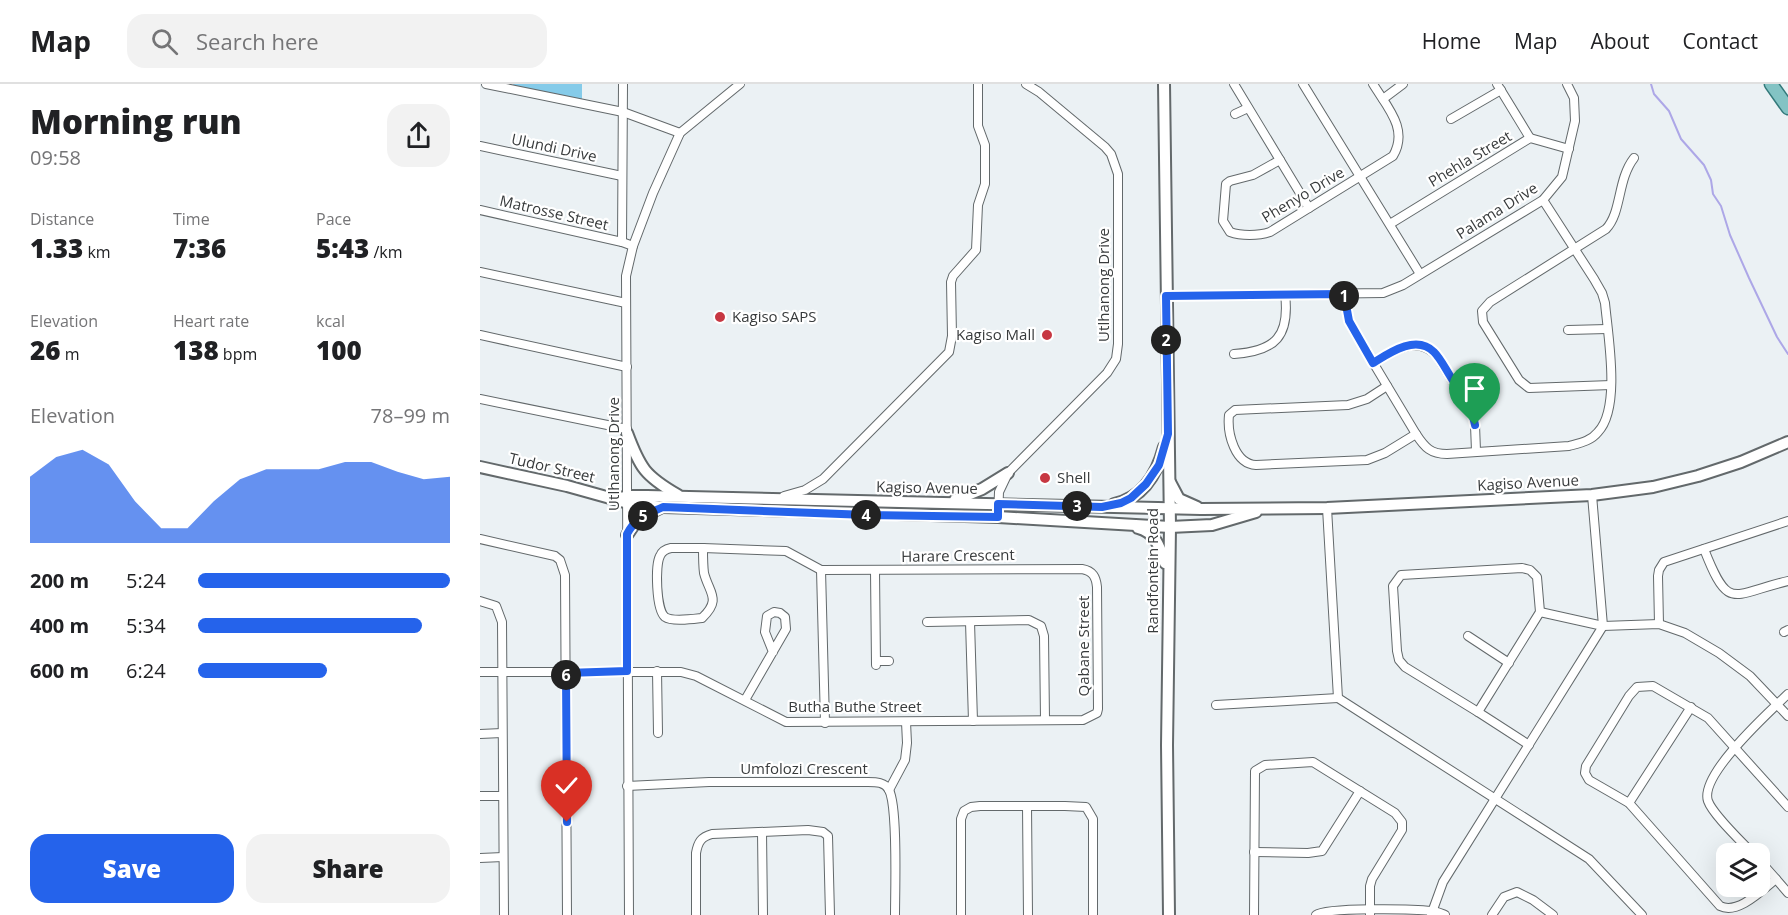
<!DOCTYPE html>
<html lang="en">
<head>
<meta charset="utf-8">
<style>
	:root { --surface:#fff; --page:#f2f2f2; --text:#202124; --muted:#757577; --line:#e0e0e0; --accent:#2563eb }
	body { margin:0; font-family:"Open Sans",sans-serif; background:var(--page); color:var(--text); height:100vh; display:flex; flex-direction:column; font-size:22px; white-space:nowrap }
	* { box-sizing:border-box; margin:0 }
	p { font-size:20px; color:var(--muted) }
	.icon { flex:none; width:33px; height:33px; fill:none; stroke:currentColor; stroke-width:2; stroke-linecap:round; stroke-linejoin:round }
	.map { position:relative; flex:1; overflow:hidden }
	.side { display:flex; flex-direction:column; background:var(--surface); width:480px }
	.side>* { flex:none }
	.fabs { position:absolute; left:1236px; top:759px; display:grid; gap:12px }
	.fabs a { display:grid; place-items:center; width:54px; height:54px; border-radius:12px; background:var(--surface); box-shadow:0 6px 24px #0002; font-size:30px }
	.pin { position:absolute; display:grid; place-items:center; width:51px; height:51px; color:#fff; margin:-62px -26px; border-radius:50% 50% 50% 0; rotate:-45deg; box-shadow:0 0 6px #0007 }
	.pin .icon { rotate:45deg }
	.km { position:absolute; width:30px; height:30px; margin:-15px; border-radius:50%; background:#222; color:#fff; font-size:16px; line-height:30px; text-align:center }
	.round { display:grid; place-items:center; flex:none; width:63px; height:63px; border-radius:18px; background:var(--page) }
	.headline { display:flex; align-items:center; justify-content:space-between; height:102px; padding:0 30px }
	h1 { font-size:33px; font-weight:800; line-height:45px }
	.stats { display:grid; grid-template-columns:repeat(3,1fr); gap:9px; height:102px; padding:6px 30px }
	.stats div { display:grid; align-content:center }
	.stats b { font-size:26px; font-weight:800 }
	.stats small { font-size:16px; font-weight:400 }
	.stats p { font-size:16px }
	.chart { height:168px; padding:12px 30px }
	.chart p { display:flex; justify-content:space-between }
	.chart svg { width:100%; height:108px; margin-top:6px; fill:var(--accent); opacity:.7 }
	.cta { display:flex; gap:12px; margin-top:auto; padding:12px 30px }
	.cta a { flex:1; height:69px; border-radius:18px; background:var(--accent); color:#fff; font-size:24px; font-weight:800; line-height:69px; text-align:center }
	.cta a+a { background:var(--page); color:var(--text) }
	ul { padding:0 30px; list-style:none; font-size:20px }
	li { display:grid; grid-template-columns:96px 72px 1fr; align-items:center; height:45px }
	li i { height:15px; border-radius:8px; background:var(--accent) }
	header { display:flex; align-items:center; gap:36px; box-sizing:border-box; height:84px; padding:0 30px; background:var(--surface); border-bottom:2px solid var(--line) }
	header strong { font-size:28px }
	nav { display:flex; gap:33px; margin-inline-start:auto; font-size:21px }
	.search { width:420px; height:54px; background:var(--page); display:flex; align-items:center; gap:15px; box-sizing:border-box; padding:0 21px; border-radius:18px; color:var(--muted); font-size:22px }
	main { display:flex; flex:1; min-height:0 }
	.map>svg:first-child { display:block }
	.green { fill:#85cbe9 }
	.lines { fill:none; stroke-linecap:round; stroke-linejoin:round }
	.stream { stroke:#ada7e7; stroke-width:2 }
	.street-casing { stroke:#63696b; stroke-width:10 }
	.secondary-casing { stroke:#63696b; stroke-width:14 }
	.primary-casing { stroke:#33797a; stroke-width:15 }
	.street { stroke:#fff; stroke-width:8 }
	.secondary { stroke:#fff; stroke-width:10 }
	.primary { stroke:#83c3c4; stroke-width:12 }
	.route-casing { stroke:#fff; stroke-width:12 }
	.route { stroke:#2563eb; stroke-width:8 }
	.poi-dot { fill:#c73742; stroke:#fff; stroke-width:2 }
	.labels { text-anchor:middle; stroke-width:4.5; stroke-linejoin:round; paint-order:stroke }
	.street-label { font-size:15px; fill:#383b3c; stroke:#fff }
	.poi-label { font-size:15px; fill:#383b3c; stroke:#fff; text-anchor:start }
</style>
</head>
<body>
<header>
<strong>Map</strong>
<div class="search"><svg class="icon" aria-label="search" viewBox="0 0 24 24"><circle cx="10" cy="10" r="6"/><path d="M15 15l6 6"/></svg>Search here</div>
<nav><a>Home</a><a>Map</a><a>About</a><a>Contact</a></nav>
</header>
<main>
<section class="side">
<div class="headline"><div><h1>Morning run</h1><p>09:58</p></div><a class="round"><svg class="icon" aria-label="share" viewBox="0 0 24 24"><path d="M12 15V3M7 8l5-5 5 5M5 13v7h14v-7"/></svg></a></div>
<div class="stats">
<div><p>Distance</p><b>1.33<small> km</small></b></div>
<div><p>Time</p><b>7:36</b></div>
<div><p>Pace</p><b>5:43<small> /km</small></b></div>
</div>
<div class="stats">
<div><p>Elevation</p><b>26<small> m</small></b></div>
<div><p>Heart rate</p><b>138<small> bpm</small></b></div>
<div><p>kcal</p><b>100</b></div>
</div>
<div class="chart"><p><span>Elevation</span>78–99 m</p>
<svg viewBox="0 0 160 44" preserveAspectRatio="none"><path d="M0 44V17L10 9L20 6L30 12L40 27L50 38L60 38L70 27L80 18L90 14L100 14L110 14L120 11L130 11L140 15L150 18L160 17V44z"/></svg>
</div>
<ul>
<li><b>200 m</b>5:24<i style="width:100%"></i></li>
<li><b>400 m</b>5:34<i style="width:89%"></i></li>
<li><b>600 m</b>6:24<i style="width:51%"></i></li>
</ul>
<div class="cta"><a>Save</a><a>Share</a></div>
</section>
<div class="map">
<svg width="1308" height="831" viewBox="0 0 1308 831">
	<rect width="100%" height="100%" fill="#ebf1f4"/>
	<!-- green -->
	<path class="green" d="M33 0H102V16L34 3Z"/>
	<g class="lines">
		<!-- stream -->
		<path class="stream" d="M1171 0 1174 10 1189 27 1201 55 1224 81 1231 96 1233 110 1241 122 1250 151 1269 194 1297 253 1308 270"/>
		<!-- street casing -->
		<g class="street-casing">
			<g id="street">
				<path d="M6 0 143 28 200 49"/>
				<path d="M143 0 142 158 153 162"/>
				<path d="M754 0 829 124"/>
				<path d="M823 0 940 190"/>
				<path d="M1017 0 1050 54"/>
				<path d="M903 15 923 0"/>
				<path d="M755 30 768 24"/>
				<path d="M971 35 1021 6"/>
				<path d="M0 62 142 92"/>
				<path d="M800 76 773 91 750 97 746 100 743 137 750 148C761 152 778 152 790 148L913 72C929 45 907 23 893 0"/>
				<path d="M0 126 142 158"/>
				<path d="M910 140 1050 54 1089 65"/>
				<path d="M0 188 146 219"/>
				<path d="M864 210 869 237 873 245 936 350C945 364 951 370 967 370L1089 362C1100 359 1111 357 1118 348 1141 324 1128 252 1125 219L1122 209 1114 195 1063 116"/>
				<path d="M686 212 903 209 923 201 1063 116 1082 93 1095 37 1094 14 1087 0"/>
				<path d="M1088 246 1127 245"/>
				<path d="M0 251 147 283"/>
				<path d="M754 270C796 267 810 252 805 210"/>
				<path d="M893 279C912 267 938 250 957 272L992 329 995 341 996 367"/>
				<path d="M1131 301 1049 304 1039 296 1003 238 1002 227 1010 218 1126 145C1142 128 1137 96 1154 74"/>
				<path d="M907 302 887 315 868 321 755 326 749 331C747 350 755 380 776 381L887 376 905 369 936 350"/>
				<path d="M0 315 147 345"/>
				<path d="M304 412 325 406 343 395 469 268 472 252 471 198 473 192 496 166 498 121 505 100V61L498 42V0"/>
				<path d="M847 424 858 614 1109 775 1162 831"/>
				<path d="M518 433 519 408 528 389 627 289 636 275 638 260V90L631 70 625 63 559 8 546 0"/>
				<path d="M0 455 75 472 80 476 85 491 87 831"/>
				<path d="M191 464H223C223 472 223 481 224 489 229 509 242 515 222 534 213 535 192 538 185 533 176 526 175 481 180 472 182 467 186 465 191 464Z"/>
				<path d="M223 464 306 467 341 486"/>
				<path d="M1224 465C1249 529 1252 510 1308 497"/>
				<path d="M1042 484 1050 486 1057 493 1060 528 998 628 925 583 919 576 917 567 913 502 921 491Z"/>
				<path d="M341 486 345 639"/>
				<path d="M395 487 396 581"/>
				<path d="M0 517 16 522 22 538 24 831"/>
				<path d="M1060 528 1123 542 1179 540 1205 549 1239 569 1270 592 1308 632"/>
				<path d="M447 538 549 536 561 542 564 552 565 636"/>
				<path d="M490 538 493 637"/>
				<path d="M1179 540 1178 492 1179 486 1184 478 1308 437"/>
				<path d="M1304 548 1308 546"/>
				<path d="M988 552 1029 579"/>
				<path d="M396 577H409"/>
				<path d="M177 587 178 649"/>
				<path d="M0 588H201L216 592 306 638 603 636 617 629 618 625 617 503C616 493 613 487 602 485L341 486"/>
				<path d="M265 616 306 545 305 533 300 529 294 528 287 532 285 548 293 568"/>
				<path d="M736 621 858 614"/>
				<path d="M998 628 1049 661"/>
				<path d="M0 650 22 649"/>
				<path d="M147 702 229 698H388C396 698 405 698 409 706 418 723 415 807 415 831"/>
				<path d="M409 706 425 676 427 659 426 638"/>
				<path d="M0 712H23"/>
				<path d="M1149 719 1211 623"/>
				<path d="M547 722 548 831"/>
				<path d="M282 748 283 831"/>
				<path d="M774 768 828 769 842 767 880 707"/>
				<path d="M1273 770C1262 758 1233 731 1228 717 1219 691 1289 628 1308 610"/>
				<path d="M0 774 23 773"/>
				<path d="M1280 777 1296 795C1282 806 1258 831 1240 822L1149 719 1109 696 1105 689 1106 682 1149 612 1157 603 1173 602 1228 634 1308 723"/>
				<path d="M1296 795 1308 809"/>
				<path d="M149 831 146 192 153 162 173 109 200 49 260 0"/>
				<path d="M216 831V769C218 758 221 753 232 750L328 746 343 748 348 752 350 831"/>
				<path d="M481 831V735L484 727 491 723 500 722H585L606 723 613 735V831"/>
				<path d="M774 831 775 687 785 681 833 678 915 729 922 738V746L892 795 890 802V831"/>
				<path d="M836 831C847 823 934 825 952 827 956 827 960 829 965 831"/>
				<path d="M951 831 963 798 1123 542 1112 411"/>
				<path d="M1012 831 1024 813 1037 808 1053 816 1073 831"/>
			</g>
		</g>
		<!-- secondary casing -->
		<g class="secondary-casing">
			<g id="secondary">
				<path d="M684 0 690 443 687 661 689 831"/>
				<path d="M147 349C160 384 165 392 198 411"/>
				<path d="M0 383 87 402 148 419 183 423 518 433 690 443 732 441 776 428"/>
				<path d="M690 398 699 415 717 423"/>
				<path d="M137 415 148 412H167L721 425 847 424 1112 411 1173 403 1218 392 1261 378 1308 358"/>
				<path d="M475 416 502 405 528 389"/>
				<path d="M634 420C663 414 677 390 684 363"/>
				<path d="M658 444C675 448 680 463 685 479"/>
				<path d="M147 451 158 435 180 424"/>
			</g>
		</g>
		<!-- primary casing -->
		<g class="primary-casing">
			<path id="primary" d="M1291 0 1308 24"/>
		</g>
		<!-- street -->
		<use href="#street" class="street"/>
		<!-- secondary -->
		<use href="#secondary" class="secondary"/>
		<!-- primary -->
		<use href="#primary" class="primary"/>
	</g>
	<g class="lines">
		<!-- route casing -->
		<g class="route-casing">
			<path id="route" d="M87 738 86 589 147 587V450C156 433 166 431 183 423L387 431 518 433V420L622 423 641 419 651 414 666 400 679 381 688 350 686 212 864 210 869 237 893 279C909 269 936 250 954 268 961 275 966 286 972 295 981 310 992 324 995 341"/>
		</g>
		<!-- route -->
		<use href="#route" class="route"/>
	</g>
	<!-- markers -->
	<g class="poi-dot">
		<circle cx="240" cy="233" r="6"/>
		<circle cx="567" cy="251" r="6"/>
		<circle cx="565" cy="394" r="6"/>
	</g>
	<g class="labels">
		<!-- street labels -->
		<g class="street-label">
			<text transform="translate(74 64) rotate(12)" y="5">Ulundi Drive</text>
			<text transform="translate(990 75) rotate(-31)" y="5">Phehla Street</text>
			<text transform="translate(823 111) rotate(-31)" y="5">Phenyo Drive</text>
			<text transform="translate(1017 127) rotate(-32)" y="5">Palama Drive</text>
			<text transform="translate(74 129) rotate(13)" y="5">Matrosse Street</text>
			<text transform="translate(624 201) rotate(-90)" y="5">Utlhanong Drive</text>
			<text transform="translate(134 370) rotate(-90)" y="5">Utlhanong Drive</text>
			<text transform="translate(72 384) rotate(13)" y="5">Tudor Street</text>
			<text transform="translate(1048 399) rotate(-3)" y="5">Kagiso Avenue</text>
			<text transform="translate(447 404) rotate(1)" y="5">Kagiso Avenue</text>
			<text transform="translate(478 472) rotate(-1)" y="5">Harare Crescent</text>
			<text transform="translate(673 487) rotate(-90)" y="5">Randfontein Road</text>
			<text transform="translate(604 562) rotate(-90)" y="5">Qabane Street</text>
			<text x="375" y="628">Butha Buthe Street</text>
			<text x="324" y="690">Umfolozi Crescent</text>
		</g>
		<!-- poi labels -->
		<g class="poi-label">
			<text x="252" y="238">Kagiso SAPS</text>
			<text x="555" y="256" text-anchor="end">Kagiso Mall</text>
			<text x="577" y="399">Shell</text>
		</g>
	</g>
</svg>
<div class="fabs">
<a><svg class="icon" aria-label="layers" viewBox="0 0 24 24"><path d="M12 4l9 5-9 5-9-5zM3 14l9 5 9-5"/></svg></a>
</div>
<div class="pin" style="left:995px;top:341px;background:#1e9e55"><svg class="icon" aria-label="arrive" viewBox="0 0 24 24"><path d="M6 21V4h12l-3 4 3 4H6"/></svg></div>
<div class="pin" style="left:87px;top:738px;background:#d93025"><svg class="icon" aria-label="check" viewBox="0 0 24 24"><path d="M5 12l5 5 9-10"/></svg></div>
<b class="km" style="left:864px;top:212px">1</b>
<b class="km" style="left:686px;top:256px">2</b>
<b class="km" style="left:597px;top:422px">3</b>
<b class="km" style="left:386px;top:431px">4</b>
<b class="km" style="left:163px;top:432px">5</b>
<b class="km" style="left:86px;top:591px">6</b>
</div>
</main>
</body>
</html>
